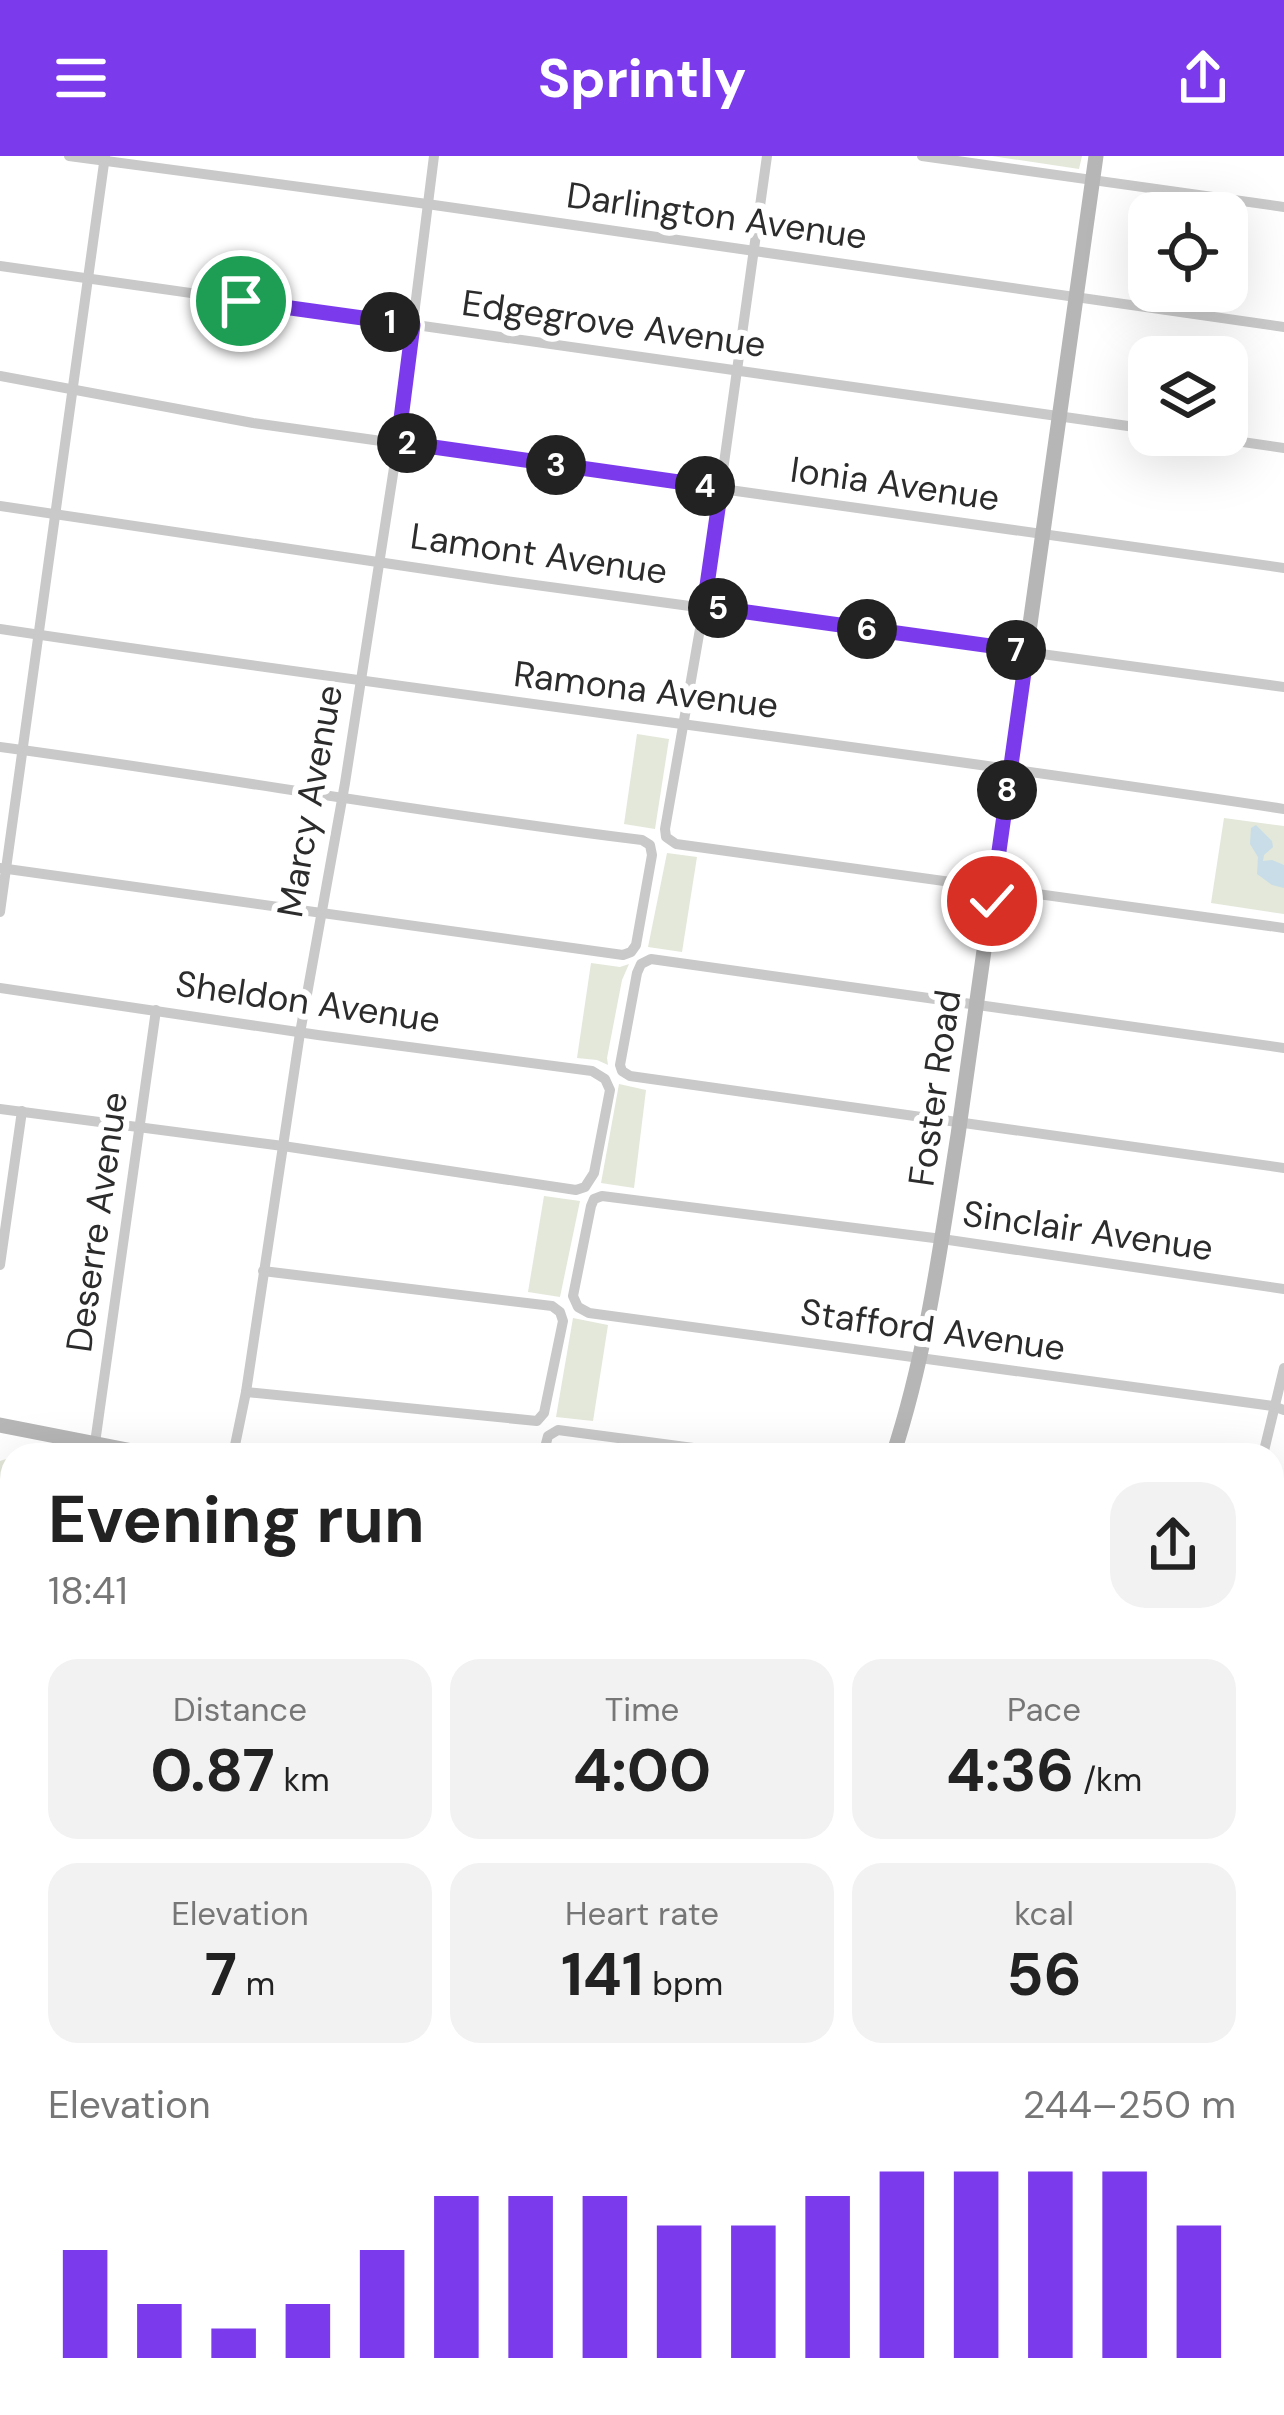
<!DOCTYPE html>
<html lang="en">
<head>
<meta charset="utf-8">
<style>
	:root { --surface:#fff; --page:#f2f2f2; --text:#222; --muted:#767676; --accent:#7c3aed }
	body { margin:0; font-family:"DM Sans",sans-serif; background:var(--page); color:var(--text); height:100vh; display:flex; flex-direction:column; font-size:45px; white-space:nowrap }
	* { box-sizing:border-box; margin:0 }
	p { font-size:39px; color:var(--muted) }
	.icon { flex:none; width:66px; height:66px; fill:none; stroke:currentColor; stroke-width:2; stroke-linecap:round; stroke-linejoin:round }
	.map { position:relative; flex:1; overflow:hidden }
	.panel { position:absolute; left:0px; top:1287px; width:1284px; height:972px; display:flex; flex-direction:column; background:var(--surface); border-radius:36px 36px 0 0; box-shadow:0 12px 48px #0002 }
	.panel>* { flex:none }
	.buttons { position:absolute; left:1128px; top:36px; display:grid; gap:24px }
	.buttons a { display:grid; place-items:center; width:120px; height:120px; border-radius:24px; background:var(--surface); box-shadow:0 12px 48px #0002; font-size:60px }
	.pin { position:absolute; display:grid; place-items:center; width:102px; height:102px; color:#fff; margin:-51px; border:6px solid #fff; border-radius:50%; box-shadow:0 3px 12px #0007 }
	.km { position:absolute; width:60px; height:60px; margin:-30px; border-radius:50%; background:#222; color:#fff; font-size:33px; line-height:60px; text-align:center }
	.round { display:grid; place-items:center; flex:none; width:126px; height:126px; border-radius:36px; background:var(--page) }
	.overview { display:flex; align-items:center; justify-content:space-between; height:204px; padding:0 48px }
	h1 { font-size:66px; font-weight:700; line-height:90px }
	.figures { display:grid; grid-template-columns:repeat(3,1fr); gap:18px; height:204px; padding:12px 48px }
	.figures div { display:grid; align-content:center; border-radius:30px; background:var(--page); text-align:center }
	.figures b { font-size:60px; font-weight:700 }
	.figures small { font-size:33px; font-weight:400 }
	.figures p { font-size:33px }
	.chart { height:336px; padding:24px 48px }
	.chart p { display:flex; justify-content:space-between }
	.chart svg { width:100%; height:216px; margin-top:12px; stroke:var(--accent); stroke-width:6 }
	header { display:flex; justify-content:space-between; align-items:center; height:156px; padding:0 48px; background:var(--accent); color:#fff; font-size:54px; font-weight:700 }
	.map>svg:first-child { display:block }
	.green { fill:#e3e8da }
	.water { fill:#c8dde7 }
	.lines { fill:none; stroke-linecap:round; stroke-linejoin:round }
	.street { stroke:#c9c9c9; stroke-width:10 }
	.secondary { stroke:#b6b6b6; stroke-width:15 }
	.route-casing { stroke:#fff; stroke-width:24 }
	.route { stroke:#7c3aed; stroke-width:15 }
	.labels { text-anchor:middle; stroke-width:12; stroke-linejoin:round; paint-order:stroke }
	.street-label { font-size:36px; fill:#2c2c2c; stroke:#fff }
</style>
</head>
<body>
<header><svg class="icon" aria-label="menu" viewBox="0 0 24 24"><path d="M4 6h16M4 12h16M4 18h16"/></svg>Sprintly<svg class="icon" aria-label="share" viewBox="0 0 24 24"><path d="M12 15V3M7 8l5-5 5 5M5 13v7h14v-7"/></svg></header>
<div class="map">
<svg width="1284" height="2259" viewBox="0 0 1284 2259">
	<rect width="100%" height="100%" fill="#fff"/>
	<!-- green -->
	<g class="green">
		<path d="M992 0H1082L1079 13Z"/>
		<path d="M637 578 669 583 655 673 624 668Z"/>
		<path d="M1224 662 1284 670V758L1211 747Z"/>
		<path d="M667 697 697 701 682 796 648 791Z"/>
		<path d="M591 807 620 811 629 808 622 824 607 902 608 909 597 904 577 902Z"/>
		<path d="M619 928 646 934 634 1032 601 1027Z"/>
		<path d="M544 1040 580 1045 560 1141 528 1136Z"/>
		<path d="M573 1162 608 1169 593 1265 556 1261Z"/>
		<path d="M12 1301V1473L0 1474V1305Z"/>
		<path d="M1272 1709 1284 1713V2031L1272 2027Z"/>
		<path d="M12 2028V2247H489L487 2259H0V2031Z"/>
		<path d="M1272 2160 1284 2164V2259H1189L1192 2247H1272Z"/>
		<path d="M1057 2247H1124L1165 2259H1054Z"/>
	</g>
	<!-- water -->
	<g class="water">
		<path d="M1256 669 1272 685 1273 691 1264 699 1263 705 1272 704 1284 709V732L1272 729 1257 718 1258 701 1250 688 1251 672Z"/>
		<path d="M1284 1806V1928L1272 1936V1814Z"/>
	</g>
	<g class="lines">
		<!-- street -->
		<g class="street">
			<path d="M69 0 427 48 1284 171"/>
			<path d="M767 0 704 450 665 673 666 681 676 688 1284 772"/>
			<path d="M922 0 1284 51"/>
			<path d="M0 110 1149 273"/>
			<path d="M0 220 253 267 1284 412"/>
			<path d="M1194 279 1284 292"/>
			<path d="M0 350 499 424 1284 531"/>
			<path d="M0 473C427 537 857 588 1284 653"/>
			<path d="M0 591C215 620 428 658 642 684L650 689 652 699 636 789 631 796 623 799 0 712"/>
			<path d="M0 756 105 0"/>
			<path d="M0 832 318 879 592 915 605 923 610 934 594 1017 585 1031 576 1034 283 990 0 953"/>
			<path d="M1284 892 651 803 641 808 637 817 620 909 622 915 630 920 1284 1012"/>
			<path d="M0 1109 22 955"/>
			<path d="M1284 1133 942 1083 602 1040 594 1043 591 1050 573 1140 578 1151 589 1157 1273 1250 1284 1254"/>
			<path d="M246 1236 537 1265 544 1257 563 1165 560 1156 552 1150 263 1115"/>
			<path d="M95 1287 156 854"/>
			<path d="M233 1299 246 1236 300 877 345 627 398 286 434 0"/>
			<path d="M543 1299 548 1280 558 1274 746 1299"/>
			<path d="M1263 1299 1284 1212"/>
			<path d="M1272 1376 1284 1380"/>
			<path d="M0 1483 12 1485"/>
			<path d="M1272 1504 1284 1508"/>
			<path d="M0 1613 12 1616"/>
			<path d="M0 1738H12"/>
			<path d="M0 1973 12 1971"/>
			<path d="M1272 2033 1284 2037"/>
			<path d="M1272 2153 1284 2157"/>
			<path d="M497 2259 500 2247"/>
			<path d="M664 2259 666 2247"/>
			<path d="M927 2259 929 2247"/>
			<path d="M1047 2259 1049 2247"/>
			<path d="M1175 2259 1178 2247"/>
		</g>
		<!-- secondary -->
		<g class="secondary">
			<path d="M0 1269 153 1299"/>
			<path d="M893 1299C927 1196 941 1086 958 979L1096 0"/>
			<path d="M1272 1696 1284 1701"/>
			<path d="M804 2259 807 2247"/>
		</g>
	</g>
	<g class="lines">
		<!-- route casing -->
		<g class="route-casing">
			<path id="route" d="M241 145 413 169 398 286 721 332 704 450 1027 495 992 745"/>
		</g>
		<!-- route -->
		<use href="#route" class="route"/>
	</g>
	<g class="labels">
		<!-- street labels -->
		<g class="street-label">
			<text transform="translate(717 59) rotate(8)" y="13">Darlington Avenue</text>
			<text transform="translate(614 167) rotate(8)" y="13">Edgegrove Avenue</text>
			<text transform="translate(895 327) rotate(8)" y="13">Ionia Avenue</text>
			<text transform="translate(539 397) rotate(8)" y="13">Lamont Avenue</text>
			<text transform="translate(646 533) rotate(7)" y="13">Ramona Avenue</text>
			<text transform="translate(309 645) rotate(-80)" y="13">Marcy Avenue</text>
			<text transform="translate(308 845) rotate(8)" y="13">Sheldon Avenue</text>
			<text transform="translate(934 932) rotate(-82)" y="13">Foster Road</text>
			<text transform="translate(96 1066) rotate(-82)" y="13">Deserre Avenue</text>
			<text transform="translate(1088 1074) rotate(8)" y="13">Sinclair Avenue</text>
			<text transform="translate(933 1173) rotate(8)" y="13">Stafford Avenue</text>
		</g>
	</g>
</svg>
<div class="buttons">
<a><svg class="icon" aria-label="locate" viewBox="0 0 24 24"><circle cx="12" cy="12" r="6"/><path d="M12 2v4M12 18v4M2 12h4M18 12h4"/></svg></a>
<a><svg class="icon" aria-label="layers" viewBox="0 0 24 24"><path d="M12 4l9 5-9 5-9-5zM3 14l9 5 9-5"/></svg></a>
</div>
<div class="pin" style="left:241px;top:145px;background:#1e9e55"><svg class="icon" aria-label="arrive" viewBox="0 0 24 24"><path d="M6 21V4h12l-3 4 3 4H6"/></svg></div>
<div class="pin" style="left:992px;top:745px;background:#d93025"><svg class="icon" aria-label="check" viewBox="0 0 24 24"><path d="M5 12l5 5 9-10"/></svg></div>
<b class="km" style="left:390px;top:166px">1</b>
<b class="km" style="left:407px;top:287px">2</b>
<b class="km" style="left:556px;top:309px">3</b>
<b class="km" style="left:705px;top:330px">4</b>
<b class="km" style="left:718px;top:452px">5</b>
<b class="km" style="left:867px;top:473px">6</b>
<b class="km" style="left:1016px;top:494px">7</b>
<b class="km" style="left:1007px;top:634px">8</b>
<section class="panel">
<div class="overview"><div><h1>Evening run</h1><p>18:41</p></div><a class="round"><svg class="icon" aria-label="share" viewBox="0 0 24 24"><path d="M12 15V3M7 8l5-5 5 5M5 13v7h14v-7"/></svg></a></div>
<div class="figures">
<div><p>Distance</p><b>0.87<small> km</small></b></div>
<div><p>Time</p><b>4:00</b></div>
<div><p>Pace</p><b>4:36<small> /km</small></b></div>
</div>
<div class="figures">
<div><p>Elevation</p><b>7<small> m</small></b></div>
<div><p>Heart rate</p><b>141<small> bpm</small></b></div>
<div><p>kcal</p><b>56</b></div>
</div>
<div class="chart"><p><span>Elevation</span>244–250 m</p>
<svg viewBox="0 0 160 44" preserveAspectRatio="none"><path d="M5 44V22M15 44V33M25 44V38M35 44V33M45 44V22M55 44V11M65 44V11M75 44V11M85 44V17M95 44V17M105 44V11M115 44V6M125 44V6M135 44V6M145 44V6M155 44V17"/></svg>
</div>
</section>
</div>
</body>
</html>
